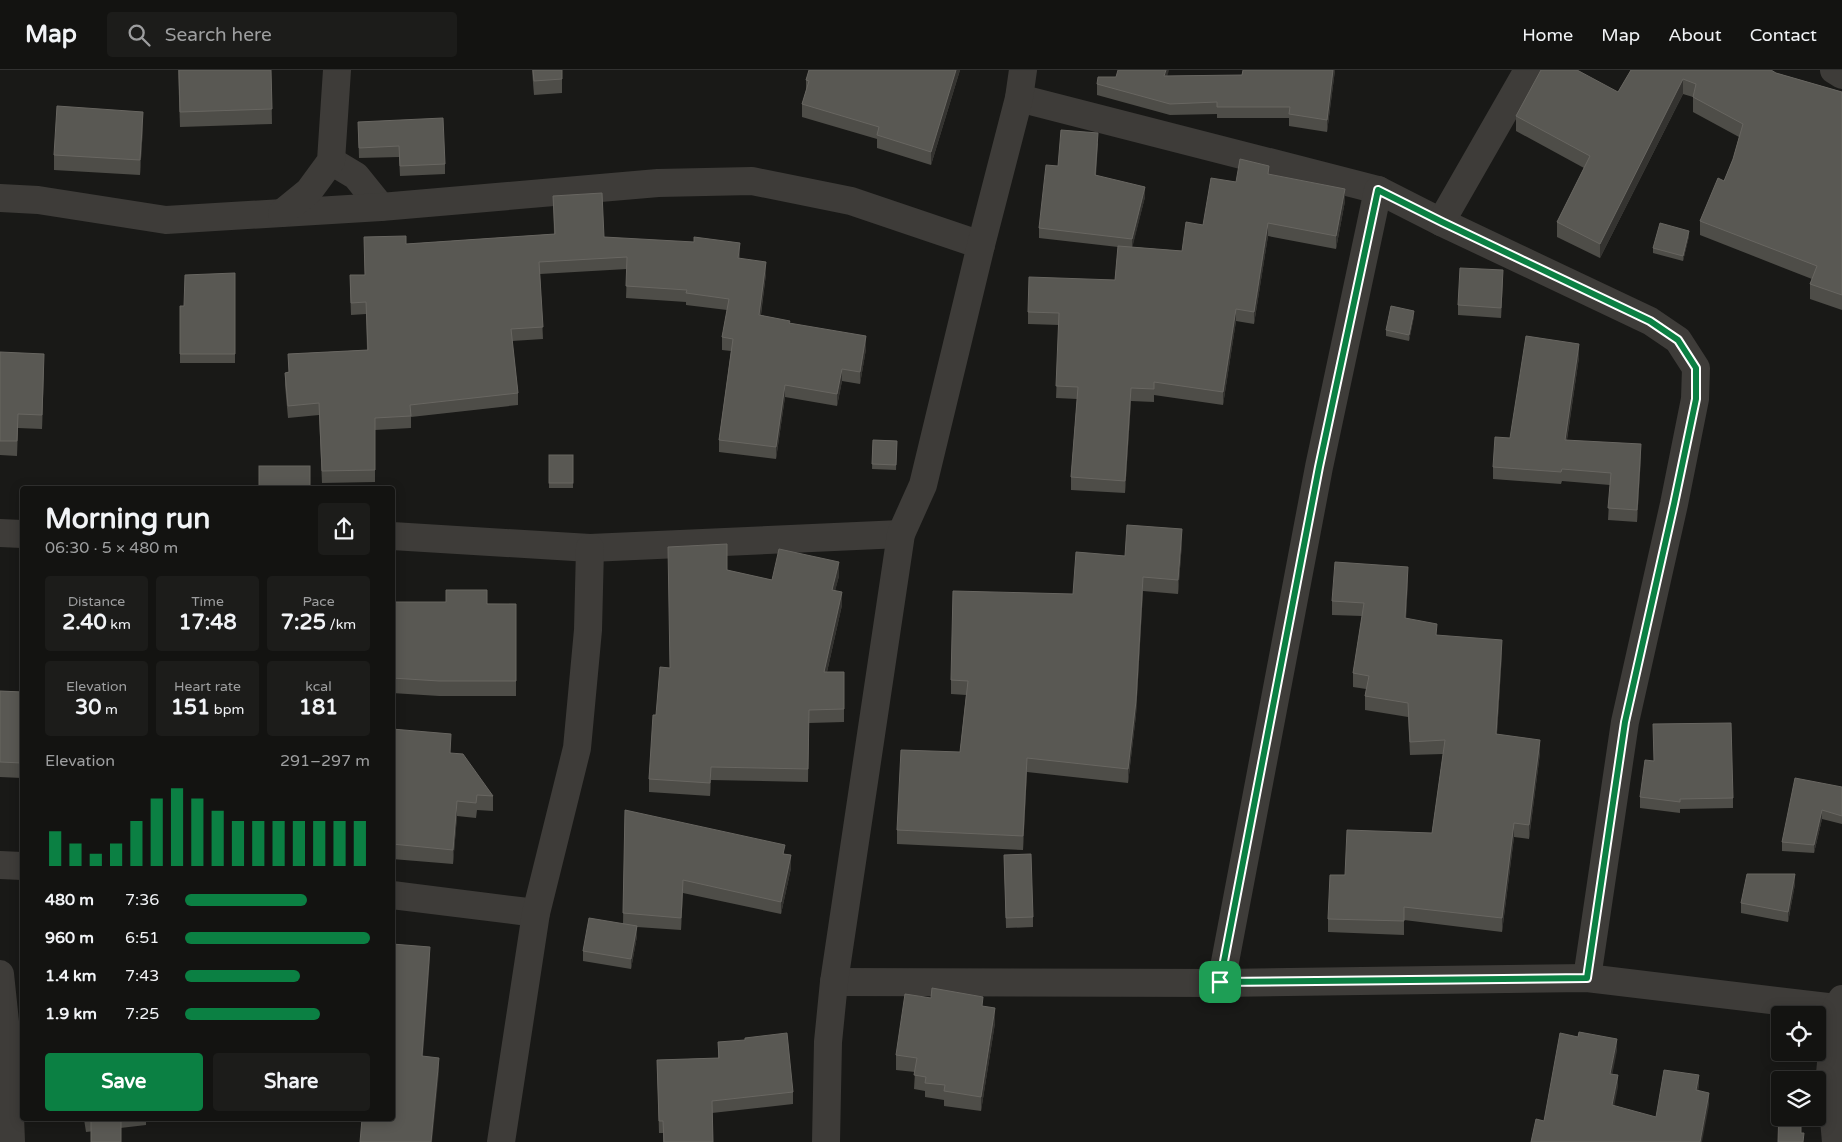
<!DOCTYPE html>
<html lang="en">
<head>
<meta charset="utf-8">
<style>
	:root { --surface:#131311; --page:#1c1c1a; --text:#f1f3f6; --muted:#9d9e9f; --line:#323231; --accent:#0b8043 }
	body { margin:0; font-family:"Varela Round",sans-serif; background:var(--page); color:var(--text); height:100vh; display:flex; flex-direction:column; font-size:19px; white-space:nowrap }
	* { box-sizing:border-box; margin:0 }
	p { font-size:16px; color:var(--muted) }
	.icon { flex:none; width:28px; height:28px; fill:none; stroke:currentColor; stroke-width:2; stroke-linecap:round; stroke-linejoin:round }
	.map { position:relative; flex:1; overflow:hidden }
	.sheet { position:absolute; left:20px; top:416px; width:375px; height:635px; display:flex; flex-direction:column; background:var(--surface); border-radius:5px; box-shadow:0 2px 12px #0003,0 0 0 1px var(--line) }
	.sheet>* { flex:none }
	.controls { position:absolute; left:1771px; top:936px; display:grid; gap:10px }
	.controls a { display:grid; place-items:center; width:55px; height:55px; border-radius:5px; background:var(--surface); box-shadow:0 2px 12px #0003,0 0 0 1px var(--line); font-size:25px }
	.pin { position:absolute; display:grid; place-items:center; width:42px; height:42px; color:#fff; margin:-21px; border-radius:10px; box-shadow:0 2px 8px #0006 }
	.round { display:grid; place-items:center; flex:none; width:52px; height:52px; border-radius:5px; background:var(--page) }
	.headline { display:flex; align-items:center; justify-content:space-between; height:85px; padding:0 25px }
	h1 { font-size:28px; font-weight:800; line-height:38px }
	.stats { display:grid; grid-template-columns:repeat(3,1fr); gap:8px; height:85px; padding:5px 25px }
	.stats div { display:grid; align-content:center; border-radius:5px; background:var(--page); text-align:center }
	.stats b { font-size:21px; font-weight:800 }
	.stats small { font-size:14px; font-weight:400 }
	.stats p { font-size:14px }
	.chart { height:140px; padding:10px 25px }
	.chart p { display:flex; justify-content:space-between }
	.chart svg { width:100%; height:90px; margin-top:5px; stroke:var(--accent); stroke-width:6 }
	.action { display:flex; gap:10px; margin-top:auto; padding:10px 25px }
	.action a { flex:1; height:58px; border-radius:5px; background:var(--accent); color:#fff; font-size:20px; font-weight:800; line-height:58px; text-align:center }
	.action a+a { background:var(--page); color:var(--text) }
	ul { padding:0 25px; list-style:none; font-size:16px }
	li { display:grid; grid-template-columns:80px 60px 1fr; align-items:center; height:38px }
	li i { height:12px; border-radius:6px; background:var(--accent) }
	header { display:flex; align-items:center; gap:30px; box-sizing:border-box; height:70px; padding:0 25px; background:var(--surface); border-bottom:1px solid var(--line) }
	header strong { font-size:24px }
	nav { display:flex; gap:28px; margin-inline-start:auto; font-size:18px }
	.search { width:350px; height:45px; background:var(--page); display:flex; align-items:center; gap:12px; box-sizing:border-box; padding:0 18px; border-radius:5px; color:var(--muted); font-size:19px }
	.map>svg:first-child { display:block }
	.lines { fill:none; stroke-linecap:round; stroke-linejoin:round }
	.minor { stroke:#3e3c39; stroke-width:28 }
	.wall { fill:#4e4d48 }
	.shaded-wall { fill:#343330 }
	.building { fill:#595853; stroke:#686661 }
	.route-casing { stroke:#fff; stroke-width:10 }
	.route { stroke:#0b8043; stroke-width:6 }
</style>
</head>
<body>
<header>
<strong>Map</strong>
<div class="search"><svg class="icon" aria-label="search" viewBox="0 0 24 24"><circle cx="10" cy="10" r="6"/><path d="M15 15l6 6"/></svg>Search here</div>
<nav><a>Home</a><a>Map</a><a>About</a><a>Contact</a></nav>
</header>
<div class="map">
<svg width="1842" height="1072" viewBox="0 0 1842 1072">
	<rect width="100%" height="100%" fill="#191917"/>
	<g class="lines">
		<!-- minor -->
		<g class="minor">
			<path d="M1834 0 1842 5"/>
			<path d="M1019 28 1378 120 1441 152 1650 251 1678 270 1696 298 1695 329 1674 434 1625 652 1587 908"/>
			<path d="M331 91 356 106 381 137"/>
			<path d="M0 128 38 130 166 150 381 137 658 113 752 111 851 131 981 175"/>
			<path d="M282 143 309 121 331 91 337 0"/>
			<path d="M1441 152 1528 0"/>
			<path d="M0 463 22 464"/>
			<path d="M392 466 590 478 901 464"/>
			<path d="M0 795 22 796"/>
			<path d="M392 825 536 843"/>
			<path d="M0 904 7 971 11 1072"/>
			<path d="M834 912 1221 913 1587 908 1836 938"/>
			<path d="M1221 913 1319 397 1378 120"/>
			<path d="M501 1072 536 843 577 678 588 560 590 478"/>
			<path d="M826 1072 828 972 834 912 901 464 923 415 981 175 1019 28 1023 0"/>
			<path d="M1836 1072 1830 1004 1836 938 1842 929"/>
		</g>
	</g>
	<!-- wall -->
	<g class="wall">
		<path d="M178 0H271L272 54 180 57Z"/>
		<path d="M532 0H562V23L534 25Z"/>
		<path d="M809 0H960L931 95 877 78V69L802 47V34L806 21V10Z"/>
		<path d="M1243 0H1335L1327 62 1289 56V48H1217V44L1170 45 1097 25V14L1167 6 1242 5Z"/>
		<path d="M1631 0 1776 3 1842 22V240L1810 229V214L1812 209 1700 165V151L1724 111 1733 89 1739 67 1693 42V27L1683 24 1600 188 1557 167V152L1584 98 1516 61V46L1618 22Z"/>
		<path d="M358 52 445 94V104L400 106 399 87 359 88Z"/>
		<path d="M143 57 140 105 54 100V85Z"/>
		<path d="M1098 73 1096 105 1145 127 1132 177 1182 181 1203 155 1236 112 1269 104 1345 131 1336 179 1268 166 1254 254 1236 251 1223 335 1154 325V332L1131 331 1125 423 1071 420V407L1077 329 1056 328 1059 255 1028 254V242L1115 210 1118 177 1039 168V158L1058 96Z"/>
		<path d="M553 126 604 167 740 185 739 188 766 204 761 245 790 253 866 279 860 314 842 311 837 336 785 327 776 389 719 382V370L731 281 722 280V267L727 240 686 235V232L626 228 627 199 540 204 543 269 512 271 518 323V335L411 347V358L375 360V412L322 413 319 345 288 348 285 315V303L289 302 288 284 367 280 366 244 351 245 350 217V205H365L364 167 406 174 554 164Z"/>
		<path d="M1689 166 1683 191 1653 183V178Z"/>
		<path d="M235 203V293H180V236H184Z"/>
		<path d="M1503 210 1501 248 1458 245V235Z"/>
		<path d="M1414 246 1409 271 1386 266V260Z"/>
		<path d="M0 282 44 298 42 359 18 358 17 386 0 385Z"/>
		<path d="M1579 287 1567 370 1641 387 1637 452 1608 450 1610 415 1562 411 1561 414 1493 409V397L1510 368Z"/>
		<path d="M873 370 897 371 896 400 872 399Z"/>
		<rect x="549" y="385" width="24" height="33"/>
		<path d="M1182 473 1178 524 1143 521 1136 645 1128 713 1027 702 1023 780 897 774V760L960 682 966 625 951 624V610L1073 524 1125 486Z"/>
		<path d="M727 500 772 510 839 506 835 520 842 535 827 602H844V652L809 653 808 712 711 710 710 726 649 722V709L656 645Z"/>
		<path d="M1408 510 1406 549 1437 565 1502 583 1497 664 1540 683 1529 769 1514 767 1502 862 1404 850V865L1328 862V849L1345 805 1432 763 1443 684 1410 685 1408 647 1365 640V626L1366 619 1353 617V603L1362 546 1332 545V531Z"/>
		<path d="M392 532 516 534V626H439L392 623Z"/>
		<path d="M0 621 22 622V708L0 707Z"/>
		<path d="M392 659 451 683 493 726V741L477 740 476 748 457 746 453 794 392 789Z"/>
		<path d="M1842 717V754L1822 749 1814 783 1782 781V772Z"/>
		<path d="M1640 727 1733 728V738L1680 739V743L1640 738Z"/>
		<path d="M625 740 785 784 791 798 781 844 683 823 681 860 637 857V866L631 899 583 891V881L623 854Z"/>
		<path d="M1004 785 1033 847V857L1006 858Z"/>
		<path d="M1795 814 1788 852 1741 843V833Z"/>
		<path d="M983 936 995 953 981 1041 944 1036V1030L925 1027V1021L914 1019 915 1002 896 1000V985Z"/>
		<path d="M718 972 793 1022V1034L712 1043 713 1072H663V1063H659L657 990 718 988Z"/>
		<path d="M84 1049H146V1055L86 1062Z"/>
	</g>
	<!-- shaded-wall -->
	<g class="shaded-wall">
		<path d="M956 0H960L931 95V82Z"/>
		<path d="M1166 0H1169L1164 18V6Z"/>
		<path d="M1333 0H1335L1327 62V50Z"/>
		<path d="M1683 9V24L1600 188V174Z"/>
		<path d="M143 42V57L140 105V90Z"/>
		<path d="M1145 117V127L1132 179V169Z"/>
		<path d="M1345 119V131L1336 179V166Z"/>
		<path d="M1268 153V166L1254 254V242Z"/>
		<path d="M1689 161V166L1683 191V186Z"/>
		<path d="M740 173V185L738 200V188Z"/>
		<path d="M766 192V204L759 257V245Z"/>
		<path d="M1503 200V210L1501 248V238Z"/>
		<path d="M1236 239V251L1223 335V322Z"/>
		<path d="M1414 241V246L1409 271V265Z"/>
		<path d="M866 266V279L860 314V302Z"/>
		<path d="M1579 274V287L1565 382V370Z"/>
		<path d="M44 284V298L42 359V345Z"/>
		<path d="M842 299V311L837 336V324Z"/>
		<path d="M785 315V327L776 389V377Z"/>
		<path d="M1131 318V331L1125 423V411Z"/>
		<path d="M1641 374V387L1637 452V440Z"/>
		<path d="M1182 459V473L1178 524V510Z"/>
		<path d="M839 492V506L832 533V520Z"/>
		<path d="M1408 497V510L1405 562V548Z"/>
		<path d="M1143 507V521L1136 645 1128 713V699Z"/>
		<path d="M842 522V535L824 615V602Z"/>
		<path d="M1502 570V583L1496 678V664Z"/>
		<path d="M1540 670V683L1529 769V755Z"/>
		<path d="M1027 688V702L1023 780V766Z"/>
		<path d="M711 697V710L710 726V713Z"/>
		<path d="M457 731V746L453 794V780Z"/>
		<path d="M1822 740V749L1814 783V775Z"/>
		<path d="M1514 753V767L1502 862V848Z"/>
		<path d="M791 785V798L781 844V832Z"/>
		<path d="M1795 804V814L1788 852V842Z"/>
		<path d="M683 810V823L681 860V848Z"/>
		<path d="M637 856V866L631 899V889Z"/>
		<path d="M430 877V890L422 1000V986Z"/>
		<path d="M995 938V953L981 1041V1027Z"/>
		<path d="M1617 969V981L1610 1016V1004Z"/>
		<path d="M439 988V1002L432 1072H431Z"/>
		<path d="M1618 1005V1017L1612 1047V1035Z"/>
		<path d="M1699 1005V1017L1696 1032V1020Z"/>
		<path d="M1709 1023V1035L1702 1072H1700Z"/>
	</g>
	<!-- building -->
	<g class="building">
		<path d="M179 0H271L272 39 180 42Z"/>
		<path d="M533 0H562V9L534 11Z"/>
		<path d="M809 0H956L931 82 877 65 879 57 802 34 809 11 806 10Z"/>
		<path d="M1118 0H1166L1164 6 1242 5 1243 0H1333L1327 50 1289 44 1290 37H1217V32L1170 34 1097 14 1098 7H1116Z"/>
		<path d="M1541 0H1577L1618 22 1631 0H1771L1776 3 1842 22V225L1810 214 1817 196 1700 151 1718 108 1724 111 1733 89 1743 54 1693 27 1696 14 1683 9 1600 174 1557 152 1590 86 1516 46Z"/>
		<path d="M57 36 143 42 140 90 54 85Z"/>
		<path d="M443 48 445 94 400 96 399 76 359 78 358 52Z"/>
		<path d="M1061 60 1098 63 1095 105 1145 117 1132 169 1039 158 1046 95 1058 96Z"/>
		<path d="M1240 89 1269 96 1268 104 1345 119 1336 166 1268 153 1254 242 1236 239 1223 322 1154 312V319L1131 318 1125 411 1071 407 1078 317 1056 316 1059 243 1028 242 1029 207 1115 210 1118 176 1182 181 1186 152 1203 155 1211 108 1236 112Z"/>
		<path d="M602 123 604 167 694 172V167L740 173 738 188 766 192 759 245 790 251 789 253 866 266 860 302 842 299 837 324 785 315 776 377 719 370 733 269 722 267 729 229 686 223 687 220 626 216 627 187 539 192 543 257 511 259 518 323 410 335 411 346 375 348V400L322 401 319 333 288 336 285 303 289 302 288 284 368 280 366 232 351 233 350 205H365L364 167 406 166V174L555 164 553 126Z"/>
		<path d="M1660 153 1689 161 1683 186 1653 178Z"/>
		<path d="M1460 198 1503 200 1501 238 1458 235Z"/>
		<path d="M235 203V284H180V236H184L185 205Z"/>
		<path d="M1391 236 1414 241 1409 265 1386 260Z"/>
		<path d="M1526 266 1579 274 1565 370 1641 374 1637 440 1608 438 1611 403 1562 399 1561 402 1493 397 1495 367 1510 368Z"/>
		<path d="M0 282 44 284 42 345 18 344 17 371H0Z"/>
		<path d="M873 370 897 371 896 395 872 394Z"/>
		<rect x="549" y="385" width="24" height="28"/>
		<rect x="259" y="396" width="51" height="23"/>
		<path d="M1127 455 1182 459 1178 510 1143 507 1136 631 1128 699 1027 688 1023 766 897 760 901 680 960 682 968 611 951 610 953 521 1073 524 1076 482 1125 486Z"/>
		<path d="M727 474V500L772 510 779 479 839 492 832 520 842 522 824 602H844V639L809 640 808 699 711 697 710 713 649 709 653 645H656L660 597 670 598 668 477Z"/>
		<path d="M1335 492 1408 497 1405 548 1437 554 1436 565 1502 570 1496 664 1540 670 1529 755 1514 753 1502 848 1404 837V851L1328 849 1330 805H1345L1347 760 1432 763 1445 670 1410 672 1408 633 1365 626 1369 606 1353 603 1364 533 1332 531Z"/>
		<path d="M446 520H487V534H516V611H439L392 608V532H446Z"/>
		<path d="M0 621 22 622V693L0 692Z"/>
		<path d="M1731 653 1733 728 1680 729V732L1640 727 1645 690 1654 691 1653 654Z"/>
		<path d="M392 659 451 664 450 683 463 684 493 726 477 725 476 733 457 731 453 780 392 774Z"/>
		<path d="M1795 708 1842 717V746L1822 740 1814 775 1782 772Z"/>
		<path d="M625 740 785 775 783 784 791 785 781 832 683 810 681 848 623 843Z"/>
		<path d="M1031 784 1033 847 1006 848 1004 785Z"/>
		<path d="M1747 804H1795L1788 842 1741 833Z"/>
		<path d="M589 848 637 856 631 889 583 881Z"/>
		<path d="M392 874 430 877 422 986 439 988 431 1072H360L362 1049H392Z"/>
		<path d="M932 918 983 927 982 936 995 938 981 1027 944 1021 945 1015 925 1013 926 1007 914 1005 917 988 896 985 905 924 931 928Z"/>
		<path d="M1579 962 1617 969 1610 1004 1618 1005 1612 1035 1656 1047 1664 1000 1699 1005 1696 1020 1709 1023 1700 1072H1531L1536 1049 1544 1051 1560 963 1578 967Z"/>
		<path d="M787 963 793 1022 712 1031 713 1072H664L663 1051H659L657 990 719 988 718 972 745 970V968Z"/>
		<path d="M1780 1004H1801V1010H1780V1048H1801V1063H1804L1803 1072H1778Z"/>
		<rect x="91" y="1049" width="30" height="23"/>
	</g>
	<g class="lines">
		<!-- route casing -->
		<g class="route-casing">
			<path id="route" d="M1378 120 1442 152 1650 251 1678 270 1696 298V329L1674 434 1625 652 1587 908 1220 912 1319 397Z"/>
		</g>
		<!-- route -->
		<use href="#route" class="route"/>
	</g>
</svg>
<div class="controls">
<a><svg class="icon" aria-label="locate" viewBox="0 0 24 24"><circle cx="12" cy="12" r="6"/><path d="M12 2v4M12 18v4M2 12h4M18 12h4"/></svg></a>
<a><svg class="icon" aria-label="layers" viewBox="0 0 24 24"><path d="M12 4l9 5-9 5-9-5zM3 14l9 5 9-5"/></svg></a>
</div>
<div class="pin" style="left:1220px;top:912px;background:#1e9e55"><svg class="icon" aria-label="arrive" viewBox="0 0 24 24"><path d="M6 21V4h12l-3 4 3 4H6"/></svg></div>
<section class="sheet">
<div class="headline"><div><h1>Morning run</h1><p>06:30 · 5 × 480 m</p></div><a class="round"><svg class="icon" aria-label="share" viewBox="0 0 24 24"><path d="M12 15V3M7 8l5-5 5 5M5 13v7h14v-7"/></svg></a></div>
<div class="stats">
<div><p>Distance</p><b>2.40<small> km</small></b></div>
<div><p>Time</p><b>17:48</b></div>
<div><p>Pace</p><b>7:25<small> /km</small></b></div>
</div>
<div class="stats">
<div><p>Elevation</p><b>30<small> m</small></b></div>
<div><p>Heart rate</p><b>151<small> bpm</small></b></div>
<div><p>kcal</p><b>181</b></div>
</div>
<div class="chart"><p><span>Elevation</span>291–297 m</p>
<svg viewBox="0 0 160 44" preserveAspectRatio="none"><path d="M5 44V27M15 44V33M25 44V38M35 44V33M45 44V22M55 44V11M65 44V6M75 44V11M85 44V17M95 44V22M105 44V22M115 44V22M125 44V22M135 44V22M145 44V22M155 44V22"/></svg>
</div>
<ul>
<li><b>480 m</b>7:36<i style="width:66%"></i></li>
<li><b>960 m</b>6:51<i style="width:100%"></i></li>
<li><b>1.4 km</b>7:43<i style="width:62%"></i></li>
<li><b>1.9 km</b>7:25<i style="width:73%"></i></li>
</ul>
<div class="action"><a>Save</a><a>Share</a></div>
</section>
</div>
</body>
</html>
